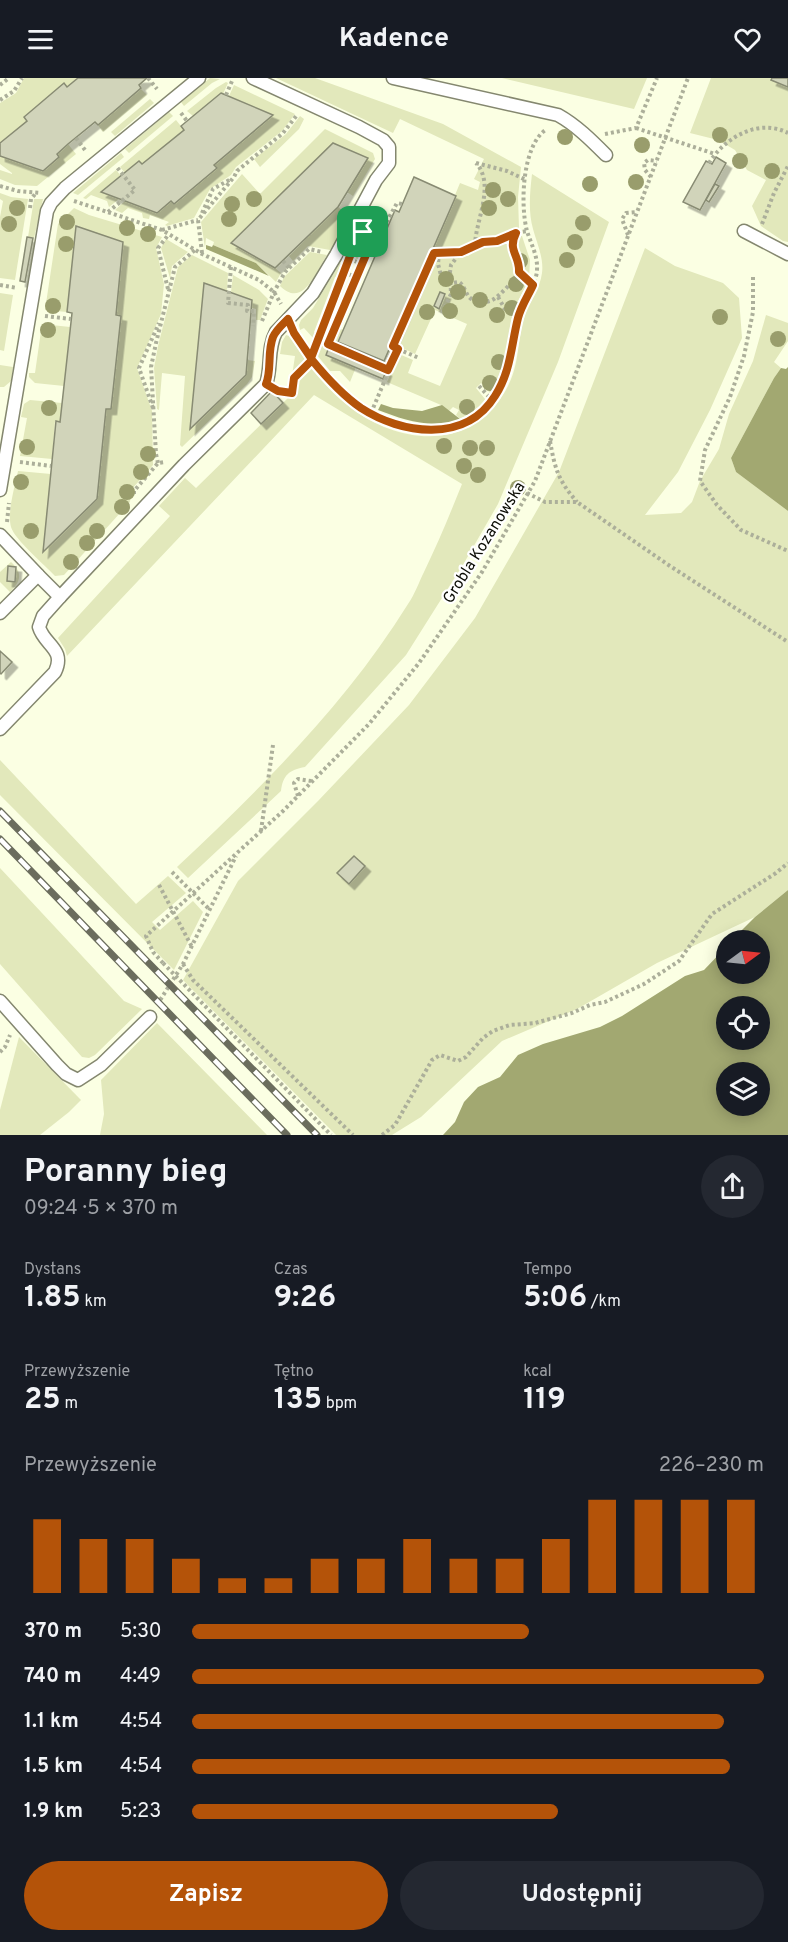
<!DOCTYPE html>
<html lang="pl">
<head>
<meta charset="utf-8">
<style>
	:root { --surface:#171b24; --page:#242831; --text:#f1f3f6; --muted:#9ea1a6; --accent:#b45309 }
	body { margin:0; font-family:Overpass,sans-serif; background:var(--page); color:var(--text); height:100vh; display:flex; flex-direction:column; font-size:22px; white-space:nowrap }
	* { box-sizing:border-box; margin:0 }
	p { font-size:20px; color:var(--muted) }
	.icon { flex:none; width:33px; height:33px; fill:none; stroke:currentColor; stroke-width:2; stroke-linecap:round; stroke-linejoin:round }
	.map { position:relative; height:1057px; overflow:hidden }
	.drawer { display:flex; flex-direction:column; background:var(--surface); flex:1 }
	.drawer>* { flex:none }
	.needle { width:39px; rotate:75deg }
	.buttons { position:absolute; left:716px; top:852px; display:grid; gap:12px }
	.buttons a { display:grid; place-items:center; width:54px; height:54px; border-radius:50%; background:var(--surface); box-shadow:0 3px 15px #0003; font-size:30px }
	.pin { position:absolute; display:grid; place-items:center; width:51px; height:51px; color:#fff; margin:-26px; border-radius:12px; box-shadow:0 3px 9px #0006 }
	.round { display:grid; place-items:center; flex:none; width:63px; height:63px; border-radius:32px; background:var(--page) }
	.head { display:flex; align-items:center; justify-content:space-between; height:102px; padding:0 24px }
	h1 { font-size:33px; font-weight:700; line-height:45px }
	.metrics { display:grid; grid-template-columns:repeat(3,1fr); gap:9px; height:102px; padding:6px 24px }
	.metrics div { display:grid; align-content:center }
	.metrics b { font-size:30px; font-weight:700 }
	.metrics small { font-size:16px; font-weight:400 }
	.metrics p { font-size:16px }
	.chart { height:168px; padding:12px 24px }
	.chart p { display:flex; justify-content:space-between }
	.chart svg { width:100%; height:108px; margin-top:6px; stroke:var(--accent); stroke-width:6 }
	.button { display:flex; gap:12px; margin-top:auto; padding:12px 24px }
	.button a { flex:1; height:69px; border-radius:36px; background:var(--accent); color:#fff; font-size:24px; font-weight:700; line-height:69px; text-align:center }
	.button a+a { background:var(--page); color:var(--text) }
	ul { padding:0 24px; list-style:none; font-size:20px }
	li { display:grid; grid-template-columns:96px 72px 1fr; align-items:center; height:45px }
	li i { height:15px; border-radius:8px; background:var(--accent) }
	header { display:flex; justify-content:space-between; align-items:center; height:78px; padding:0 24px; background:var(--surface); font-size:27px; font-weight:700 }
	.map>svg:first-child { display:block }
	.green { fill:#e2e8bb }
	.water { fill:#a2a871; fill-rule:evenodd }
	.building { fill:#d1d4ba; stroke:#888b73; stroke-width:1.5; filter:url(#shadow) }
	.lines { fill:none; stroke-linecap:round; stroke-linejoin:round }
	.lane-casing { stroke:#84876f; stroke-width:15 }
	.path { stroke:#acaf9a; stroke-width:4; stroke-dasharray:3 3; stroke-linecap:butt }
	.lane { stroke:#fff; stroke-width:12 }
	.rail-casing { stroke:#6b6d5d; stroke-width:7 }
	.rail { stroke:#fff; stroke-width:4.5; stroke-dasharray:14; stroke-linecap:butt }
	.path-bridge { stroke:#acaf9a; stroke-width:4; stroke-dasharray:3 3; stroke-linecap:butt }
	.tree { fill:#999d6c }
	.route-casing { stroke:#fff; stroke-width:12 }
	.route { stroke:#b45309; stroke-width:8 }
	.labels { text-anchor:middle; stroke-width:4.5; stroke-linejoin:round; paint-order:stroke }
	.street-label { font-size:16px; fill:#0c0d05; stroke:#fff }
</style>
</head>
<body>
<header><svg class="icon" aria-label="menu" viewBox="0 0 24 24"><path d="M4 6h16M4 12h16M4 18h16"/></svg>Kadence<svg class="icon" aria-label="heart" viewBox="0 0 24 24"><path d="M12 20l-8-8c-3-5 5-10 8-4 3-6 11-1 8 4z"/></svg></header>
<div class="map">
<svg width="788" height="1057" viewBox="0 0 788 1057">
	<defs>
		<filter id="shadow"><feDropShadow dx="5.5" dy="5.5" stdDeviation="0" flood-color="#0004"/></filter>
	</defs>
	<rect width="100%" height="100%" fill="#fbffe3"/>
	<!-- green -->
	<g class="green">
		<path d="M24 0H78L67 9 64 6 24 39 27 43 0 65V25L16 15Z"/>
		<path d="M210 0 220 1 212 5 184 28 181 24Z"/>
		<path d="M276 0H315L443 46 521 89 518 119 519 150 498 158 482 160 458 171 437 172 433 170 460 105 478 112 480 104 474 101 484 81 400 41 393 55Z"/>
		<path d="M502 0H647L634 31Z"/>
		<path d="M711 0H788V164L783 163 761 148 752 128 766 102 747 92 735 72 718 62 690 55Z"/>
		<path d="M226 4 228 5 223 16 221 15 193 38 187 33 216 10Z"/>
		<path d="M234 7 295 36 282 53 236 89 231 97 210 111 194 140 167 148 165 147 169 144 150 137 149 141 143 140 142 135 128 130 122 135 115 132 125 123 146 130 171 123 174 126 217 90 214 87 273 37 229 18Z"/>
		<path d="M141 11 147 17 103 54 98 47Z"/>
		<path d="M150 21 154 25 115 58 111 54Z"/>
		<path d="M169 34 173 38 129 75 125 71Z"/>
		<path d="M300 38 304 41 299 51 260 89 254 81 286 56Z"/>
		<path d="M176 42 184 52 142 86 139 83 125 95 120 89Z"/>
		<path d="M325 51 373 75 375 81 353 118 347 114 367 80 333 65 232 164 275 190 281 195 276 204 256 185 213 167 214 164 206 160 205 170 201 144 242 96 260 116Z"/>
		<path d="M68 66 76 76 37 108 15 107 0 101V92L12 96V95L0 86V78L43 93 59 79 57 76Z"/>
		<path d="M121 75 124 79 78 117 73 115Z"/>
		<path d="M116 92 121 98 101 114 119 121 109 129 107 123 91 117 86 121 83 120Z"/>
		<path d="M532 96 609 144 558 284 498 426 464 485 406 577 305 689C289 692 283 697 281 713L188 800 177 789C262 709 346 626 408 526 415 516 419 504 424 494 438 465 450 436 462 406L314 317 67 578 65 571 58 560 170 438 159 428 185 400 196 410 288 320 295 321 298 300 309 288C322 303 335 318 351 330 403 369 475 373 508 308 520 285 517 261 525 237 530 223 540 211 542 195 544 180 537 166 533 151 528 133 530 114 532 96Z"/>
		<path d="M0 115 11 119 28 121 15 202 0 200V139L3 123 0 121Z"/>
		<path d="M34 121H43L34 160 28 159Z"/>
		<path d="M338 129 351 139 330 172 308 168 293 183 289 178Z"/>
		<path d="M74 130 89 137 162 159 156 170 164 206 161 236 137 290 152 333 153 387 131 412 130 424 64 497 55 498C45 487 15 462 11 449 7 434 15 408 18 393L51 396 43 473 97 420 106 331H111L120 238 116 237 123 165 76 148 67 234 45 232 58 146Z"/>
		<path d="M363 157 371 160 361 183 353 179 357 167Z"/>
		<path d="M522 158 530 182 529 202 516 227 511 242 507 275 497 303 490 315 481 305 476 310 485 321 482 327 471 335 460 341 456 337 459 332 453 329 449 333 441 327 387 304 399 276 413 282 408 295 440 308 467 246 435 232 415 276 396 267 435 179 468 178 480 170 498 166 510 159Z"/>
		<path d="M166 161 188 174 172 188 170 200 161 170Z"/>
		<path d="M645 170 675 188 723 205 739 220 742 260 710 332 678 394 645 437 681 435 692 424 700 403 719 371 729 336 753 283 766 237 788 245V263L774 284 781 290 774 300 731 380 736 394 788 433V812L755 839 657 885 577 931 502 963 421 1039 392 1057H336L183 902 238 803 318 723 409 627 475 540 559 394Z"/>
		<path d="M310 174 327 177C316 194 303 231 280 208L284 199Z"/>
		<path d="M192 177 228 195 227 213 204 205 191 350 246 297 247 282 255 283 252 299 247 306 182 369 180 367 185 298 162 295 159 332 157 331 154 290 158 268 178 189Z"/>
		<path d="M340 185 345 188 340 200 335 199 314 254 316 255 314 261 304 250 300 252 299 247 301 242 313 230Z"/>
		<path d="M233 197 259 212 268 221 260 242H256V231L252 230V222L231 214Z"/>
		<path d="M0 215 13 217 4 273 0 272Z"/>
		<path d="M42 246 70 249 64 308 35 305 29 299V295H35Z"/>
		<path d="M338 250 343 252 339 264 389 285 388 289 331 265Z"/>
		<path d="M286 257 289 258 306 283 292 298 295 278 280 276 282 264Z"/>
		<path d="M322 266 329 269 356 289 350 304 340 293H330L317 277Z"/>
		<path d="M0 287 13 289 11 303 4 309H0Z"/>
		<path d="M30 322 62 325 60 344 55 343 52 381 20 378 27 340 21 339 24 326Z"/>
		<path d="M11 484C23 495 21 503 10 514L0 504V494Z"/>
		<path d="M0 682 136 826 168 798 186 815 152 844 160 852 193 823 203 834 174 892 0 717Z"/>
		<path d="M0 790 124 923 142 931 95 977 89 980 82 979 0 886Z"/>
		<path d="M157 945 267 1057H100L104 1036 101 1002Z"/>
		<path d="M19 959 81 1022 69 1034 40 1057H0V1032Z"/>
	</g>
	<!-- water -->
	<g class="water">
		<path d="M206 167 212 169 213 167 256 185 269 198 206 171Z"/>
		<path d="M788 289V433L736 394 731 380 774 300 781 290 786 291Z"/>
		<path d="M381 326 393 330 422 333 442 327 460 341C433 352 404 342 378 332Z"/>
		<path d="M788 812V1057H443L455 1044 464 1024 478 1009 500 999 518 977 543 966 600 949 622 938 685 898 704 892 726 869V896H759V862H732L755 839ZM726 928H759V962H726ZM726 994H759V1028H726Z"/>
	</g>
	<!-- building -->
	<g class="building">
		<path d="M78 0H147L139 7 141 10 98 47 95 44 68 66 57 76 59 79 43 93 0 78V65L27 43 24 39 64 5 67 9Z"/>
		<path d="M772 0H788V9L771 2Z"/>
		<path d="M221 15 273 37 214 87 217 90 186 116 174 126 171 123 157 135 101 114 139 83 142 86 184 52 181 48Z"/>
		<path d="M333 65 368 80 338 129 275 190 231 165Z"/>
		<path d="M716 79 726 85 700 132 683 124 706 83 712 86Z"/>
		<path d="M414 99 456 118 384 283 338 264 395 132 399 134Z"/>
		<path d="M715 106 719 108 709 124 706 122Z"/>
		<path d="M76 148 123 164 116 237 121 238 111 331H106L97 421 43 474 56 343 60 344 72 235 67 234Z"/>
		<path d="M27 159 33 160 25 204 20 203Z"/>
		<path d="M204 205 252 222 246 297 190 351Z"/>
		<path d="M440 214 445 216 439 231 434 228Z"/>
		<path d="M329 269 386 293 383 301 326 277Z"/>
		<path d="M272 313 283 325 261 346 251 335Z"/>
		<path d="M8 488 16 489 15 504 7 503Z"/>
		<path d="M0 573 12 584 1 596 0 595Z"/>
		<path d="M354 778 365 788 349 806 337 795Z"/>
	</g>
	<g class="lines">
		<!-- lane casing -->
		<g class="lane-casing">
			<g id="lane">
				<path d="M393 0 558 37C576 47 591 62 606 77"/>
				<path d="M744 153 788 176"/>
				<path d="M0 412 47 133 51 125 65 110 199 0"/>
				<path d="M0 457 38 497 0 535"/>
				<path d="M38 497 60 519 184 387 266 306C272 290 267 270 276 254L313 215 336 177 376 102 389 85V69L383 62 359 49 253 0"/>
				<path d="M0 651 55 594C66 571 44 567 39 549L43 538 60 519"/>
				<path d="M0 923 57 987 66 996 78 1002 101 987 150 939"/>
			</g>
		</g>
		<!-- path -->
		<g class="path">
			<path d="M148 0 157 11"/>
			<path d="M0 7 9 0"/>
			<path d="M226 17 232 3"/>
			<path d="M0 22 14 13 22 0"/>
			<path d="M181 35 187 43"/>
			<path d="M636 50 715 76"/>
			<path d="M605 56 636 50 657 0"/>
			<path d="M76 60 85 72"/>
			<path d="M476 85 507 93 526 102"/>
			<path d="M709 85C725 59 759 40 788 55"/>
			<path d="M651 99 645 92 644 85 648 82 657 83"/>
			<path d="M0 108 18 113 40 115"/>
			<path d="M74 123 162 152 202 176 259 202 274 214 281 226"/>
			<path d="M30 130 31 121 36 115"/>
			<path d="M108 134 135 112 116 88"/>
			<path d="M202 135 213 111 231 101"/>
			<path d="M762 146 774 115 788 88"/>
			<path d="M162 152 198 142"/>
			<path d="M628 157 622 141 626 135 637 134"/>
			<path d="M475 168C475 143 496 107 476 85"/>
			<path d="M431 174H461L483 164 497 163 510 156 527 153"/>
			<path d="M202 175 198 142 234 99 237 93 283 55 297 37"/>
			<path d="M439 175 438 186 443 205 446 206 459 204C466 209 465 218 473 222 479 224 486 225 492 222 499 219 519 198 519 191 520 175 508 173 516 155"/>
			<path d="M349 181 363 186"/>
			<path d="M283 183 289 190"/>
			<path d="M231 189 228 225 248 227 247 233H254L253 248"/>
			<path d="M519 194 533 207"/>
			<path d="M344 195 357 199"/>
			<path d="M753 199V234L744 278 730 319 705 372 700 403 717 427 741 452 788 473"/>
			<path d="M0 207 17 210"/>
			<path d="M168 211 158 170 169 156"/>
			<path d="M337 216 348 220"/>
			<path d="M498 219 505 231 519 237"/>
			<path d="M442 235 451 216 450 194 451 187 460 175"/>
			<path d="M45 238 71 241"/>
			<path d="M262 243 274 214 285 194 309 171 322 174"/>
			<path d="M294 255C323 301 351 333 406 348 461 364 499 331 511 279 515 265 515 251 518 238 523 222 536 209 537 192 538 178 531 166 527 153 520 127 522 66 547 51"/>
			<path d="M319 262 328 266 381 143 386 145 397 125 402 126"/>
			<path d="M328 266 388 292"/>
			<path d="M398 271 419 280"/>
			<path d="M311 280 342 201"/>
			<path d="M479 308 492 322"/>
			<path d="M279 313 292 315 294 300 312 282"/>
			<path d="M153 330 139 290 159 245"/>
			<path d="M371 335 398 271 393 268 434 175"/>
			<path d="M550 363C555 391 558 402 577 424"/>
			<path d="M20 384 51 388"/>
			<path d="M158 385 156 376 151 289 156 265 175 189 195 172"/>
			<path d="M527 415 545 424H577L670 488 788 564"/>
			<path d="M134 416V413L158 385 165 384"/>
			<path d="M7 444 9 425"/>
			<path d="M298 718 294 705 298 701 311 703"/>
			<path d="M261 753 273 667"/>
			<path d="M172 794 210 832"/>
			<path d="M159 807 192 869"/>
			<path d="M163 885 153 874 146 858 283 733 369 646 419 585 482 494 535 403 688 0"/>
			<path d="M183 886 193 902 353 1057"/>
			<path d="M157 927 183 886 236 778"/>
			<path d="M0 974 5 969 10 957"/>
			<path d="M382 1057 395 1047 432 982 440 977 458 983 466 979 483 960 493 953 510 947 535 945 572 935 590 927 605 924 644 906 679 883 712 836 776 795 788 785"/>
		</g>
		<!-- lane -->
		<use href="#lane" class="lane"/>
		<!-- rail casing -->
		<g class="rail-casing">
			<g id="rail">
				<path d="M0 733 317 1057"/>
				<path d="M0 761 287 1057"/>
			</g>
		</g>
		<!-- rail -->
		<use href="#rail" class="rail"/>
		<!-- path-bridge -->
		<path class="path-bridge" d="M163 885 331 1057"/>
	</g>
	<!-- trees -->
	<g class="tree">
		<circle cx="720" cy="57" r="8"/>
		<circle cx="565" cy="59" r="8"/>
		<circle cx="642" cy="67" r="8"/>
		<circle cx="740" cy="83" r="8"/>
		<circle cx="772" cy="93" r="8"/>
		<circle cx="636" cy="104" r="8"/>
		<circle cx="590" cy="106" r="8"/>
		<circle cx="493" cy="112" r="8"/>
		<circle cx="254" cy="121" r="8"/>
		<circle cx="508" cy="121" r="8"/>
		<circle cx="232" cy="126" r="8"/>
		<circle cx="17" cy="130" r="8"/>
		<circle cx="489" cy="130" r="8"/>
		<circle cx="229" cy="141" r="8"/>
		<circle cx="67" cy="144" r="8"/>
		<circle cx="583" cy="145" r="8"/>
		<circle cx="9" cy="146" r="8"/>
		<circle cx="127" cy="150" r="8"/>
		<circle cx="148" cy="156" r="8"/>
		<circle cx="575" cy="164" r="8"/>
		<circle cx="66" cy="166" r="8"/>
		<circle cx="567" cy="182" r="8"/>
		<circle cx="520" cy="183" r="8"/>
		<circle cx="446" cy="201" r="8"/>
		<circle cx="516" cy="206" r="8"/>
		<circle cx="458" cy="214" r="8"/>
		<circle cx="480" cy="222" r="8"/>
		<circle cx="53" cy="228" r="8"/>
		<circle cx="512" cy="230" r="8"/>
		<circle cx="450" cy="233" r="8"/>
		<circle cx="427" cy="234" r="8"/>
		<circle cx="497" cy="237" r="8"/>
		<circle cx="720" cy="239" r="8"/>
		<circle cx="48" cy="252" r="8"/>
		<circle cx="778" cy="261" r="8"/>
		<circle cx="499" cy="284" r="8"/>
		<circle cx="490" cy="305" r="8"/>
		<circle cx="467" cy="329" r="8"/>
		<circle cx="49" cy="330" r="8"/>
		<circle cx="444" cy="368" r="8"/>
		<circle cx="27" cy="369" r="8"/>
		<circle cx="470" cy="370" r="8"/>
		<circle cx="487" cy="370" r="8"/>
		<circle cx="148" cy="376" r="8"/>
		<circle cx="464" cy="388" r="8"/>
		<circle cx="141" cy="394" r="8"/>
		<circle cx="478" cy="397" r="8"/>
		<circle cx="21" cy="404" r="8"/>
		<circle cx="518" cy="410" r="8"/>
		<circle cx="127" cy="414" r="8"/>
		<circle cx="122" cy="429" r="8"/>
		<circle cx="31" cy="453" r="8"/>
		<circle cx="97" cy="453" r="8"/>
		<circle cx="87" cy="465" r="8"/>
		<circle cx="71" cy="484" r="8"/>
	</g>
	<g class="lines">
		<!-- route casing -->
		<g class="route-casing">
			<path id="route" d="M363 154 355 165 311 280 312 282 294 300 292 315 278 313 266 306C272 292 267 274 273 259 276 252 283 246 288 241L294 255 311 280 312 282C326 299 342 317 361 330 401 356 465 366 495 318 511 293 511 268 518 240 521 228 528 218 533 207L519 194C520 177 507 173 516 155L497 163 483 164 461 174 434 175 393 268 398 271 388 292 328 266 374 158 363 154"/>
		</g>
		<!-- route -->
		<use href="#route" class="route"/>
	</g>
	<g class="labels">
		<!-- street labels -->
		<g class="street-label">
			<text transform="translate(483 464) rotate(-58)" y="6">Grobla Kozanowska</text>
		</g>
	</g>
</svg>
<div class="buttons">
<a><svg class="needle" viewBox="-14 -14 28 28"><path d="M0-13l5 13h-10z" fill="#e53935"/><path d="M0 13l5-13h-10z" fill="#9ea1a6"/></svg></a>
<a><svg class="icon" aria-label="locate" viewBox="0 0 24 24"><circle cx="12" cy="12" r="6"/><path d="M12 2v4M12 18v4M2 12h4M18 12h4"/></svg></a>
<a><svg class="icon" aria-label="layers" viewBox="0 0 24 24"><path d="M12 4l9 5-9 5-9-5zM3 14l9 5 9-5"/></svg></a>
</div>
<div class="pin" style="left:363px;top:154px;background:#1e9e55"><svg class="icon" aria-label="arrive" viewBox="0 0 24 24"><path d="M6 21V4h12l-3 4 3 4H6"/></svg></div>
</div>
<section class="drawer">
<div class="head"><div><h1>Poranny bieg</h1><p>09:24 · 5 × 370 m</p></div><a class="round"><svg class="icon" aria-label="share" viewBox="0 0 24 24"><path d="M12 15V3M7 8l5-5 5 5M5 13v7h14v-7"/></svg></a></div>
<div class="metrics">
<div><p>Dystans</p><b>1.85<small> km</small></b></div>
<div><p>Czas</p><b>9:26</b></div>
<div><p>Tempo</p><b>5:06<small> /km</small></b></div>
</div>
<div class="metrics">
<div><p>Przewyższenie</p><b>25<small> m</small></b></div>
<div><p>Tętno</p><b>135<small> bpm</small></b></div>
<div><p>kcal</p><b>119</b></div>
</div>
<div class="chart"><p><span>Przewyższenie</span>226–230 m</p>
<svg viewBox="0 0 160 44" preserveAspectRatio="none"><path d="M5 44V14M15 44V22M25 44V22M35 44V30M45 44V38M55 44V38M65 44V30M75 44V30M85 44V22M95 44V30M105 44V30M115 44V22M125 44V6M135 44V6M145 44V6M155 44V6"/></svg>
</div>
<ul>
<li><b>370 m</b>5:30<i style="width:59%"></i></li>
<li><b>740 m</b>4:49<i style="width:100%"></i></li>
<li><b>1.1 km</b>4:54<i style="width:93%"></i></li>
<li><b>1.5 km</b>4:54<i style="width:94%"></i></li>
<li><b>1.9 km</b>5:23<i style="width:64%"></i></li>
</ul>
<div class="button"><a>Zapisz</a><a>Udostępnij</a></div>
</section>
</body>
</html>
